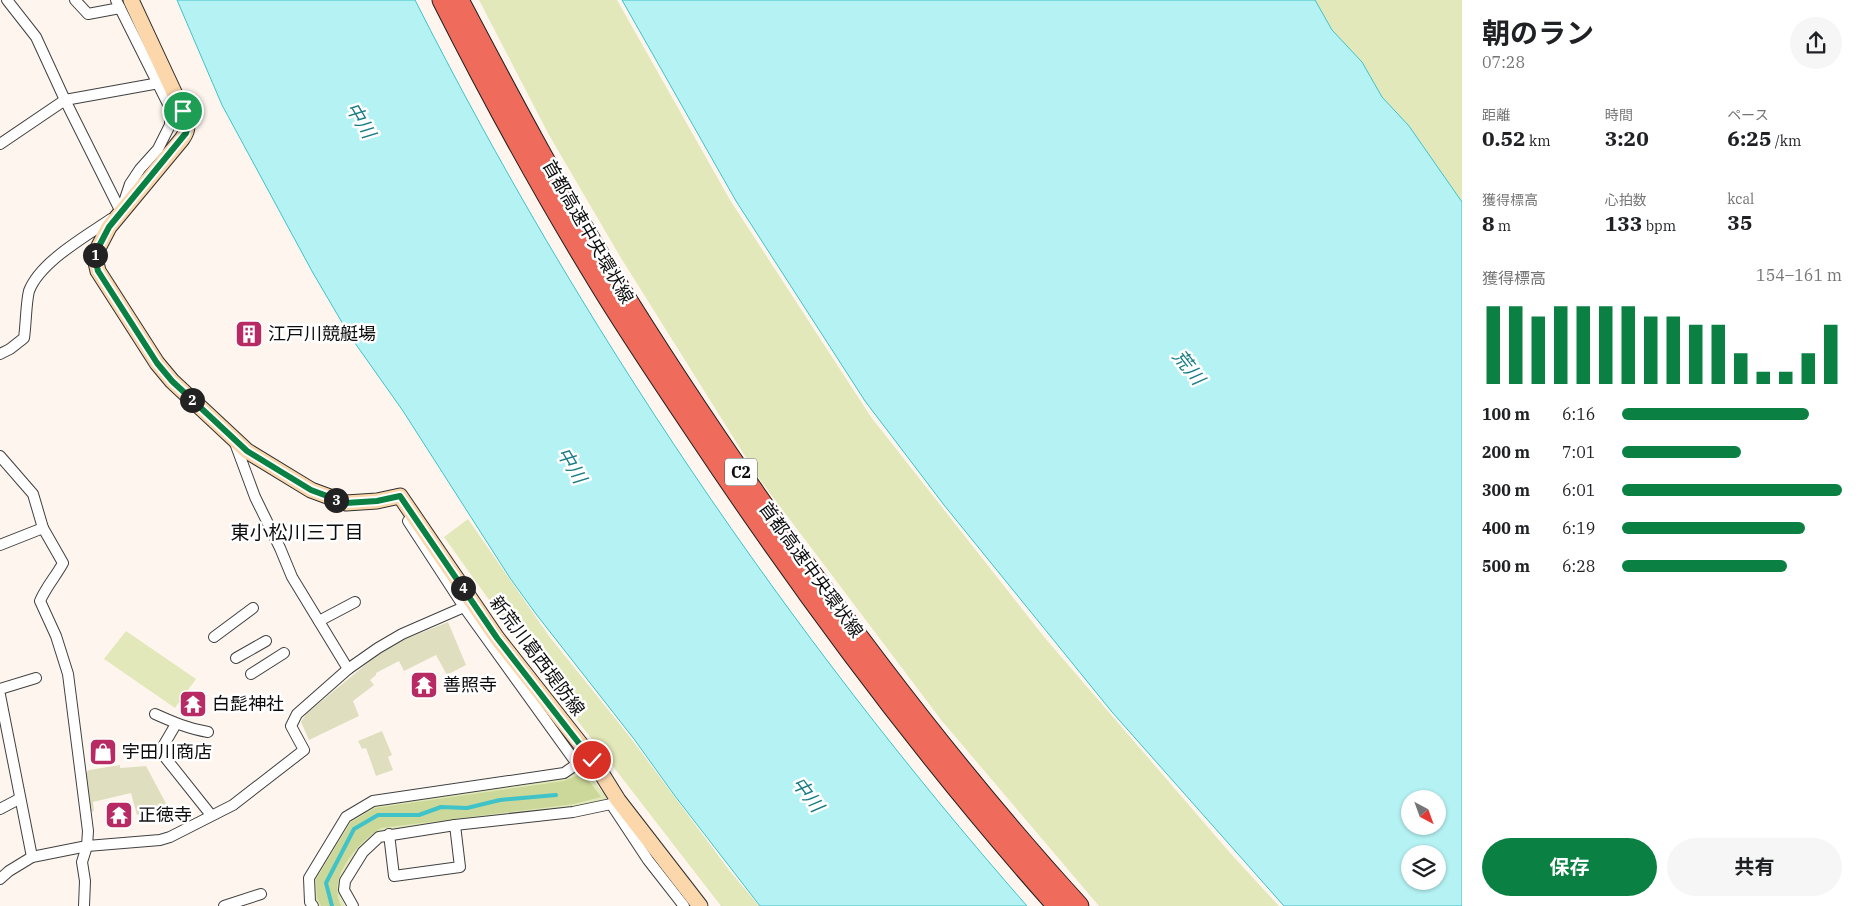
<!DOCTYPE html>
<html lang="ja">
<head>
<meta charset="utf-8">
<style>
	:root { --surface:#fff; --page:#f6f6f6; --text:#202124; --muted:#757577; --accent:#0b8043 }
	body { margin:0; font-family:"IBM Plex Serif","Noto Sans JP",serif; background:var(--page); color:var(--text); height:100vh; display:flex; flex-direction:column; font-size:19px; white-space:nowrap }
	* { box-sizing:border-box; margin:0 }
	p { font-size:16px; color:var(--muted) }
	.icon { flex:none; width:28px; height:28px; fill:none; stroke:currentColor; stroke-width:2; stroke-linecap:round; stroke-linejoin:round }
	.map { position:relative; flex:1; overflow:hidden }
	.side { display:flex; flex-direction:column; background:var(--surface); width:400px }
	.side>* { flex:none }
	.needle { width:32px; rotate:139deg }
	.tools { position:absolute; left:1401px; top:790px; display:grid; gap:10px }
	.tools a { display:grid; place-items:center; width:45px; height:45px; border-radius:50%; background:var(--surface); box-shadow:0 1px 4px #0004; font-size:25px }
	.pin { position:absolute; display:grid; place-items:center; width:42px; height:42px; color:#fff; margin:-21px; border:2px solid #fff; border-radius:50%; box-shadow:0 1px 5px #0007 }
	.km { position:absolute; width:25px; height:25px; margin:-12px; border-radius:50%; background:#222; color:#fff; font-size:14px; line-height:25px; text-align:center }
	.round { display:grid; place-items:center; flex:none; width:52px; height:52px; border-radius:26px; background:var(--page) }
	.summary { display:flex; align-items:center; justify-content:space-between; height:85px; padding:0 20px }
	h1 { font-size:28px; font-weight:700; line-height:38px }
	.stats { display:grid; grid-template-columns:repeat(3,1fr); gap:8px; height:85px; padding:5px 20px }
	.stats div { display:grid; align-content:center }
	.stats b { font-size:21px; font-weight:700 }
	.stats small { font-size:14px; font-weight:400 }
	.stats p { font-size:14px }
	.chart { height:140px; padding:10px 20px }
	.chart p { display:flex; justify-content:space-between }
	.chart svg { width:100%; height:90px; margin-top:5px; stroke:var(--accent); stroke-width:6 }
	.action { display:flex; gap:10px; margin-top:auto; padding:10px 20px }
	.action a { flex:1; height:58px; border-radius:30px; background:var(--accent); color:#fff; font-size:20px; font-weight:700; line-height:58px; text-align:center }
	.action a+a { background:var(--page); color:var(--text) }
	ul { padding:0 20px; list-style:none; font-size:16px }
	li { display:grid; grid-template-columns:80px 60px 1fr; align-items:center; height:38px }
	li i { height:12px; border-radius:6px; background:var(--accent) }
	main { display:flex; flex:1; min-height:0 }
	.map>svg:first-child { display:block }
	.green { fill:#e2e8b9 }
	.forest { fill:#cbd899 }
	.cemetery { fill:#dfdfc0 }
	.water { fill:#b5f2f4; stroke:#3fc2c8; fill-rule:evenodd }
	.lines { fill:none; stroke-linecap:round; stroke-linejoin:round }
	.stream { stroke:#3fc2c8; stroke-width:4 }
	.minor-casing { stroke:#404040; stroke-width:12 }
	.secondary-casing { stroke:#2f2f2f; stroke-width:17 }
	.motorway-casing { stroke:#1e1e1e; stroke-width:21 }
	.minor { stroke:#fff; stroke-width:10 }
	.secondary { stroke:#fcd7ac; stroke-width:15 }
	.motorway { stroke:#ef6b5c; stroke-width:19 }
	.route-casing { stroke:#fff; stroke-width:10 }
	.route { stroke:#0b8043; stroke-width:6 }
	.labels { text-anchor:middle; stroke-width:5; stroke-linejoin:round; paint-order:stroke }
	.shield { fill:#fff; stroke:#565656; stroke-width:1 }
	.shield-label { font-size:16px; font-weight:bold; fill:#0d0d0d }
	.street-label { font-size:18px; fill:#0d0d0d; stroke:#fff }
	.poi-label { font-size:18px; fill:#0d0d0d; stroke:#fff; text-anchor:start }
	.water-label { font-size:19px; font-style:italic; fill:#1a7d86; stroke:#fff }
	.neighbourhood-label { font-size:19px; fill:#0d0d0d; stroke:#fff }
</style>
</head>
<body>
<main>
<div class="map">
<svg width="1462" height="906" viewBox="0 0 1462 906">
	<rect width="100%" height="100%" fill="#fef6ee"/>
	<!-- green -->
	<g class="green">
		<path d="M479 0H617L730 200 871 417 1045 638 1231 854 1279 906H1099L942 721 760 480 621 258 549 135Z"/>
		<path d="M1315 0H1462V202L1409 126 1382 97 1362 62 1332 30Z"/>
		<path d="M468 519 549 636 630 737 729 870 759 906H721L550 685 444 537Z"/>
		<path d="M126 631 196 679 175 708 104 659Z"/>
		<path d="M584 768 608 799 577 808 383 832 340 887 341 897 345 906H316L313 899 312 878 348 819 374 804 563 778Z"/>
	</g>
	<!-- forest -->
	<path class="forest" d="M583 773 601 797 574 804 381 828C357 843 327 877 341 906H321L317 898 316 879 351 822 375 808 564 781Z"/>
	<!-- cemetery -->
	<g class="cemetery">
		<path d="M448 622 466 665 447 675 436 655 404 671 399 661 376 673V675L370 680 374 685 353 701 359 716 309 740 301 722 306 714 376 656 398 642Z"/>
		<path d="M382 731 392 755 388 757 393 770 376 776 366 748 362 749 358 741Z"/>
		<path d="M120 765V768L146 766 169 809 142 818 140 814 137 815 131 793 93 802 94 811 91 812 86 773 89 770Z"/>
	</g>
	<!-- water -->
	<g class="water">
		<path d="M177 0H415C580 326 786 631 1027 906H760L675 796 634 739 536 614 510 578 403 411 350 336 313 273 222 105Z"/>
		<path d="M622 0H1315L1332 30 1362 62 1382 97 1409 126 1462 202V906H1284L1112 712 944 505 865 401 736 201ZM1410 799H1438V826H1410ZM1410 854H1438V881H1410Z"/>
	</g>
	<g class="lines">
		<!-- stream -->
		<path class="stream" d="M332 906 326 883 354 829 378 815H419L441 807 467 808 500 800 556 795"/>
		<!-- minor casing -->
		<g class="minor-casing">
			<g id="minor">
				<path d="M7 0 36 37 65 100 121 212"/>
				<path d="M75 0 88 14 120 8"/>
				<path d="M116 0 170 108V125L158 149 140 169 130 184 123 205"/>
				<path d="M0 144 65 100 159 83"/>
				<path d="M0 354 10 349 24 338C26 325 26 302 29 291 40 262 86 236 111 219"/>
				<path d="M235 443 255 497 280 548 292 577 348 669"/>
				<path d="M0 456 33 494 43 528 63 563C56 576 46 587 40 601L56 636 68 674 88 831 87 846 82 862 85 881 84 906"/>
				<path d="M0 545 43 528"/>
				<path d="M319 621 355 602"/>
				<path d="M214 637 253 608"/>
				<path d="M236 658 266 641"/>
				<path d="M251 674 284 653"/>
				<path d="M0 689 36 678"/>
				<path d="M0 695 32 857"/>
				<path d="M155 714C173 722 189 729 208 732"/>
				<path d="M176 724 162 748 164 756 211 815"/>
				<path d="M611 804 648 860 684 906"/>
				<path d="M0 809 19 799"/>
				<path d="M389 834 394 876 460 867 455 825"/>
				<path d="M0 879 9 871 32 857 87 846 160 840 170 837 233 805 304 750 291 726 297 714 348 669 378 648 402 634 464 607"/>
				<path d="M224 906 261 894"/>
				<path d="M313 906 310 902 309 878 346 817 373 801 564 773 577 764 464 607 408 521"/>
				<path d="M353 906 344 890 345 881 363 852 379 837 455 825 573 812 611 804 618 800"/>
			</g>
		</g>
		<!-- secondary casing -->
		<g class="secondary-casing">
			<path id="secondary" d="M131 0 186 118C188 127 187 132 182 139L109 227 96 252 95 258 98 271 157 363 172 381 247 451 311 490 346 503 377 501 400 496 497 638 593 760 618 800 700 906"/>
		</g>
		<!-- motorway casing -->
		<g class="motorway-casing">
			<g id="motorway">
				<path d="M442 0C491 97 543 192 600 285 639 349 682 411 724 474 826 624 936 770 1057 906"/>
				<path d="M459 0C508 93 557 186 612 275 669 368 730 458 793 547 882 672 976 793 1079 906"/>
			</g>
		</g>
		<!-- minor -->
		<use href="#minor" class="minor"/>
		<!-- secondary -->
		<use href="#secondary" class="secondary"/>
		<!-- motorway -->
		<use href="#motorway" class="motorway"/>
	</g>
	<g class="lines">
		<!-- route casing -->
		<g class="route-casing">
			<path id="route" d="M183 111 188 126 186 133 109 227 96 252 95 258 98 271 157 363 172 381 247 451 311 490 346 503 377 501 400 496 497 638 592 760"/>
		</g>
		<!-- route -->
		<use href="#route" class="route"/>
	</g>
	<!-- icons -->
	<defs>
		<g id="building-square" transform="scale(1.4375)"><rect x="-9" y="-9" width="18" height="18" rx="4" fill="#b82a63" stroke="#fff"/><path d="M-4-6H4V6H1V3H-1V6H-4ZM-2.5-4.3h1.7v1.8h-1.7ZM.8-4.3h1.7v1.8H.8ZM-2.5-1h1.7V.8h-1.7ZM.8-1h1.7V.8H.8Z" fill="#fff"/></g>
		<g id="temple-square" transform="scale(1.4375)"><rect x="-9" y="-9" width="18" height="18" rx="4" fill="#b82a63" stroke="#fff"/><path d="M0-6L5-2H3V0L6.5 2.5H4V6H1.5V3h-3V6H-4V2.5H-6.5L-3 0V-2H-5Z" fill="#fff"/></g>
		<g id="shop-square" transform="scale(1.4375)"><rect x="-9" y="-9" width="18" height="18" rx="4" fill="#b82a63" stroke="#fff"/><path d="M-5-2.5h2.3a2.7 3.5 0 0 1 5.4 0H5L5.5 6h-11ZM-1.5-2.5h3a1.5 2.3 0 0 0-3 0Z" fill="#fff"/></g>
	</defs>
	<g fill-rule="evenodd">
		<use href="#building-square" x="249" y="334"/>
		<use href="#temple-square" x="424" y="685"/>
		<use href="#temple-square" x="193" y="704"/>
		<use href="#shop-square" x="103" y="752"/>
		<use href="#temple-square" x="119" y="815"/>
	</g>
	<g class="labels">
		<!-- shield labels -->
		<rect class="shield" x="725" y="458.5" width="32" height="27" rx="4"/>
		<g class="shield-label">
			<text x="741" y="478">C2</text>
		</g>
		<!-- street labels -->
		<g class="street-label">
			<text transform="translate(588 232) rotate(60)" y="6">首都高速中央環状線</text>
			<text transform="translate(811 570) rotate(54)" y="6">首都高速中央環状線</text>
			<text transform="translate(537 656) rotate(53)" y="6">新荒川葛西堤防線</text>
		</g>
		<!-- poi labels -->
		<g class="poi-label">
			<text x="268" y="340">江戸川競艇場</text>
			<text x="443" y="691">善照寺</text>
			<text x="212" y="710">白髭神社</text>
			<text x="122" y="758">宇田川商店</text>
			<text x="138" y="821">正徳寺</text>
		</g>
		<!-- water labels -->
		<g class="water-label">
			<text transform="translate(361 120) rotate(59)" y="7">中川</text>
			<text transform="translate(1189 367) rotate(52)" y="7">荒川</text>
			<text transform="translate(572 465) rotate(59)" y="7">中川</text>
			<text transform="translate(808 794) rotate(53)" y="7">中川</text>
		</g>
		<!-- neighbourhood labels -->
		<g class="neighbourhood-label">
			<text x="297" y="539">東小松川三丁目</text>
		</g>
	</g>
</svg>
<div class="tools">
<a><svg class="needle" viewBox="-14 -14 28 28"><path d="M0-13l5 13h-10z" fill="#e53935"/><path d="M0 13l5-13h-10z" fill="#757577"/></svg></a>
<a><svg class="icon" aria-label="layers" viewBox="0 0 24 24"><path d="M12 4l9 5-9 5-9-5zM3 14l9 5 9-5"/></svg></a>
</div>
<div class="pin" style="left:183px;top:111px;background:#1e9e55"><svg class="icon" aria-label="arrive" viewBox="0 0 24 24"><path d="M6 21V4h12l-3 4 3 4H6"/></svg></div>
<div class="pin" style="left:592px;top:760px;background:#d93025"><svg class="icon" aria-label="check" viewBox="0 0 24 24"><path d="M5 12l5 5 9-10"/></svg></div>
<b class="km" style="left:95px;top:255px">1</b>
<b class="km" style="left:192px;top:400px">2</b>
<b class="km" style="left:336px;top:500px">3</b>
<b class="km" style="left:463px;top:588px">4</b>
</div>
<section class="side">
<div class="summary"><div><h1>朝のラン</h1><p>07:28</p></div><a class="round"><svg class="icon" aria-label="share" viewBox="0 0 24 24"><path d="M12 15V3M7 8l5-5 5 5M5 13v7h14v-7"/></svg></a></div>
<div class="stats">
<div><p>距離</p><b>0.52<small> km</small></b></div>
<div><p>時間</p><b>3:20</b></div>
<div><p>ペース</p><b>6:25<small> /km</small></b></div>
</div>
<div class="stats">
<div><p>獲得標高</p><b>8<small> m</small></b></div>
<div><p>心拍数</p><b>133<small> bpm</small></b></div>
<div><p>kcal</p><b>35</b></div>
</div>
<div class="chart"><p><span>獲得標高</span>154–161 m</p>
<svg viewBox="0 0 160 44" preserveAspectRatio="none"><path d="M5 44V6M15 44V6M25 44V11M35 44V6M45 44V6M55 44V6M65 44V6M75 44V11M85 44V11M95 44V15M105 44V15M115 44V29M125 44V38M135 44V38M145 44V29M155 44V15"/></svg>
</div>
<ul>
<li><b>100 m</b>6:16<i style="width:85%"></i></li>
<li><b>200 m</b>7:01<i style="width:54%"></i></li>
<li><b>300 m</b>6:01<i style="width:100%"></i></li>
<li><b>400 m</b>6:19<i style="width:83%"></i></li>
<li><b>500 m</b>6:28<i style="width:75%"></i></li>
</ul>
<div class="action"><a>保存</a><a>共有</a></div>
</section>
</main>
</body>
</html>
